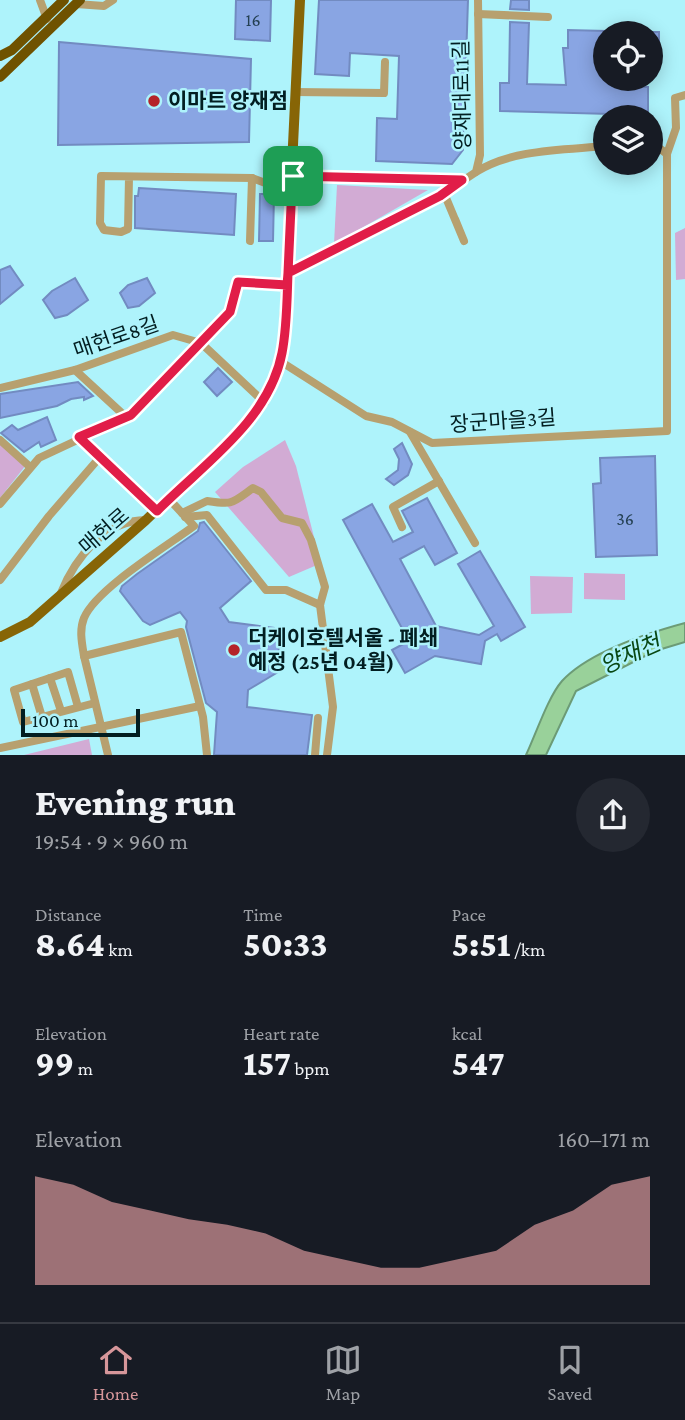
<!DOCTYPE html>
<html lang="en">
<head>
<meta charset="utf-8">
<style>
	:root { --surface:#171b24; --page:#242831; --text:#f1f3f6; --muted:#9ea1a6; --line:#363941; --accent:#d6969a }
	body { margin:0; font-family:"Crimson Pro","Noto Sans KR",serif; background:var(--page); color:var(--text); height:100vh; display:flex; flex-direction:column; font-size:26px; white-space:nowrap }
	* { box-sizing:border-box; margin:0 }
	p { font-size:23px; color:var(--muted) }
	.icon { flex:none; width:38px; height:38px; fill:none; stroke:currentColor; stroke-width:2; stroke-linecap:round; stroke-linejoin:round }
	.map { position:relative; height:755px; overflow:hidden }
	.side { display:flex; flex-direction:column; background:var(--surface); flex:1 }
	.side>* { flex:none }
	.controls { position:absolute; left:593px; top:21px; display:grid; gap:14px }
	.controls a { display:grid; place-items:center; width:70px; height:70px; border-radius:50%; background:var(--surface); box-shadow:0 4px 18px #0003; font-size:35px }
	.scale { position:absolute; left:21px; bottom:18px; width:119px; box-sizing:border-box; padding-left:7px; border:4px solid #021e21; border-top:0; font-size:19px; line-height:24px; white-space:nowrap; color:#021e21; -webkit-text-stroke:5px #aef3fb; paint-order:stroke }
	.pin { position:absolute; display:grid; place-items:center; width:60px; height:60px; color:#fff; margin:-30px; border-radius:14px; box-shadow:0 4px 10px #0006 }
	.round { display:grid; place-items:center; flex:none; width:74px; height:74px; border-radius:37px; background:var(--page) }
	.head { display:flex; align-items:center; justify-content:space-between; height:119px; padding:0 35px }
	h1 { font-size:38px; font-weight:800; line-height:52px }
	.stats { display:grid; grid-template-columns:repeat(3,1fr); gap:10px; height:119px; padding:7px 35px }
	.stats div { display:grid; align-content:center }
	.stats b { font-size:35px; font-weight:800 }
	.stats small { font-size:19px; font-weight:400 }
	.stats p { font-size:19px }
	.chart { height:196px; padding:14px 35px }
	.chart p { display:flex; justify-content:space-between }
	.chart svg { width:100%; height:126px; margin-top:7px; fill:var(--accent); opacity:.7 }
	.menu { display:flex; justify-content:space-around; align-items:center; height:98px; border-top:2px solid var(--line); background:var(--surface); font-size:19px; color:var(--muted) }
	.menu a { display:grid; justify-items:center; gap:4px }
	.menu .active { color:var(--accent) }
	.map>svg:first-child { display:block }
	.green { fill:#d2abd4 }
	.water { fill:#99d19a; stroke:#6c9b76; stroke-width:2 }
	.building { fill:#89a5e3; stroke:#728bc1; stroke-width:2 }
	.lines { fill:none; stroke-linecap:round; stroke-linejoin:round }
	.minor { stroke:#b7a06f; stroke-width:8 }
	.major { stroke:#876506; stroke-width:10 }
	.highway { stroke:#6f5200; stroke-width:10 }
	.route-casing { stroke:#fff; stroke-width:14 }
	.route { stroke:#e11d48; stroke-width:9 }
	.poi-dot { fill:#b42429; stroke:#aef3fb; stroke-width:2.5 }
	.labels { text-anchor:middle; stroke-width:5; stroke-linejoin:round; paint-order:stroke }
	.number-label { font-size:18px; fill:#244052 }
	.street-label { font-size:21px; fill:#021e21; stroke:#aef3fb }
	.poi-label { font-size:21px; font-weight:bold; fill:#021e21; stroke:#aef3fb; text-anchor:start }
	.water-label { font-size:23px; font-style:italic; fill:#094713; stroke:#aef3fb }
</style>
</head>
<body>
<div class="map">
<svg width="685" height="755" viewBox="0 0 685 755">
	<rect width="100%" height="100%" fill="#aef3fb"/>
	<!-- green -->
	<g class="green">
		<path d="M337 185 428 190 334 244Z"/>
		<path d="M685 228V279L676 280 675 233Z"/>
		<path d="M285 440 296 466 318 553 317 565 289 577 215 492 243 467Z"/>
		<path d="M0 442 26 465 0 498Z"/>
		<path d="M584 573 625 574V600L584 599Z"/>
		<path d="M530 576 573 577 572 613 531 614Z"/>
		<path d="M89 739 92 755H24Z"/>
	</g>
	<!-- water -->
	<path class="water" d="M685 623V642L655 651 576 691 546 755H526C536 734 548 697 562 681 589 652 648 633 685 623Z"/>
	<!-- building -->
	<g class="building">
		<path d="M236 0H271L270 41 235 39Z"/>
		<path d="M319 0H468L463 150 452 164 376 161 377 118 397 119 399 56 350 53 349 76 315 74Z"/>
		<path d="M511 0H529V10L510 9Z"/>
		<path d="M510 22 529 23 527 84 566 85 563 48H568V30L606 31V79H612V86L648 87V115L500 111V83H509Z"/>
		<path d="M651 32H659V46L651 45Z"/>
		<path d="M59 42 251 59 249 142 58 145Z"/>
		<path d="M139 188 236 194 234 235 135 228V196H138Z"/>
		<path d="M260 194H274L273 241H259Z"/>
		<path d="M10 266 23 285 0 304V270Z"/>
		<path d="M75 278 88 300 67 315 55 318 43 300 52 291Z"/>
		<path d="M147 278 155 293 139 306 128 308 120 293 128 285Z"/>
		<path d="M218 368 232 382 217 396 204 382Z"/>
		<path d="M78 382 93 396 84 400V397L71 399 57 406 0 418V394Z"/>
		<path d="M47 417 56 440 41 447 39 442 24 452 1 433 12 425 18 430Z"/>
		<path d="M402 443 412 464 408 475 394 485 386 479 398 470 399 459 394 449Z"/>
		<path d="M655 456 657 555 596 557 593 484 601 483 600 458Z"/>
		<path d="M427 498 457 553 435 565 424 546 400 559 436 626 479 635 494 626 458 564 480 551 525 627 501 641 497 634 485 641 481 664 435 656 405 673 392 650 409 641 343 520 372 504 393 542 413 532 402 511Z"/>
		<path d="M204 522 251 581 220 608 229 622 274 628 283 669 248 690 247 707 312 715 307 755H214L217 712 206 703 186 627 187 621 180 612 150 625 143 621 120 591 122 586 137 574 198 531 200 523Z"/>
	</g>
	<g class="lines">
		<!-- minor -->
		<g class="minor">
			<path d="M40 0 47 19"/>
			<path d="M76 4 104 6 113 0"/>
			<path d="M478 14 548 17"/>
			<path d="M295 92 384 93 385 62"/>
			<path d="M667 154 676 128 675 98 685 95"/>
			<path d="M476 172C512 149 564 150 606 146"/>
			<path d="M293 176 462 180"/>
			<path d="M129 177 128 229 121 232 104 230 100 223 101 176 252 178 268 184 292 185"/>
			<path d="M444 193 464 241 455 219"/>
			<path d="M250 241 252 178"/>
			<path d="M288 273 440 196 476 172 480 155 478 0"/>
			<path d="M280 361 366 416 392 422 432 443 667 431V154L651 142"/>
			<path d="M75 370 126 417"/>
			<path d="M0 388 75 370 173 335 201 343 264 402"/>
			<path d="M410 432 475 543"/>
			<path d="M79 437 157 511"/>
			<path d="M0 440 29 466"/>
			<path d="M0 504 39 458 131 415 230 312 238 282 287 285"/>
			<path d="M182 513 207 501C233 505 231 504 253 488L261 492 282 518 302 523 311 540 325 587 320 605 333 707 327 755"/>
			<path d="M185 517 207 515 266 590H286L320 605"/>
			<path d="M402 527 393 507 439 481"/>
			<path d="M0 580 49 516 100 457"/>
			<path d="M61 593C75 558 105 520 146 520"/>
			<path d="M84 656C82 644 79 630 84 618 96 589 167 546 194 526L169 499"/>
			<path d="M50 678 61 711"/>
			<path d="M32 684 42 717"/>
			<path d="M78 707 68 672 14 690 23 722 95 703"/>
			<path d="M0 748 200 706"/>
			<path d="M108 755 84 656 181 632 203 717 207 755"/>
			<path d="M315 755 318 718"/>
		</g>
		<!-- major -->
		<path class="major" d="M0 637 30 622 146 520 237 433 264 402 283 352 300 0"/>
		<!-- highway -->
		<g class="highway">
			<path d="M0 56 12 50 64 0"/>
			<path d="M0 77 80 0"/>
		</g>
	</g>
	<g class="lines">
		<!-- route casing -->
		<g class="route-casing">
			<path id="route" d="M293 176 292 185 288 273C287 299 287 328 282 353 269 421 202 465 157 511L79 437 131 415 230 312 238 282 287 285 288 273 440 196 462 180 293 176"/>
		</g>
		<!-- route -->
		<use href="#route" class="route"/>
	</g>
	<!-- markers -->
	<g class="poi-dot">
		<circle cx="154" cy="101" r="7"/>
		<circle cx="234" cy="650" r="7"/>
	</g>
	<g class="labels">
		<!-- number labels -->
		<g class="number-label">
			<text x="253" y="26">16</text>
			<text x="625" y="525">36</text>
		</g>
		<!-- street labels -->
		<g class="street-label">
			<text transform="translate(462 95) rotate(-91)" y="7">양재대로11길</text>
			<text transform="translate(116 337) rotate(-19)" y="7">매헌로8길</text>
			<text transform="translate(503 421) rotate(-4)" y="7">장군마을3길</text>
			<text transform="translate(104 531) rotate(-41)" y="7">매헌로</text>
		</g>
		<!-- poi labels -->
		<g class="poi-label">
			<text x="168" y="108">이마트 양재점</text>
			<text x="248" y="645">더케이호텔서울 - 폐쇄<tspan x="248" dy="24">예정 (25년 04월)</tspan></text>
		</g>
		<!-- water labels -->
		<g class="water-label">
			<text transform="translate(630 654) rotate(-24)" y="8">양재천</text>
		</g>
	</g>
</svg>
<div class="controls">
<a><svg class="icon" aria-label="locate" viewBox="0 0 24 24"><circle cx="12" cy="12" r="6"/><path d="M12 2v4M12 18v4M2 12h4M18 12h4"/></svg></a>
<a><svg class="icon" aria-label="layers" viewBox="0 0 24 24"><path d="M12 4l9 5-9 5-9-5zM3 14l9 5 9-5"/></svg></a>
</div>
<div class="scale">100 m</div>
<div class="pin" style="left:293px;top:176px;background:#1e9e55"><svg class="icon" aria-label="arrive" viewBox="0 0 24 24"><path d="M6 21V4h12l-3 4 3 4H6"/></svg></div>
</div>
<section class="side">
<div class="head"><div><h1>Evening run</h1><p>19:54 · 9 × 960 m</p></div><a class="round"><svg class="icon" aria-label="share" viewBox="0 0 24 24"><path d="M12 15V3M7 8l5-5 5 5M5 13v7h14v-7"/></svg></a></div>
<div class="stats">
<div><p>Distance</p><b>8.64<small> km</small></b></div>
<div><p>Time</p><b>50:33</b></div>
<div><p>Pace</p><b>5:51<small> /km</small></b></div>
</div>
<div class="stats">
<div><p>Elevation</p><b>99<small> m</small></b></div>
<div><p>Heart rate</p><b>157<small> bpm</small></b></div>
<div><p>kcal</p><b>547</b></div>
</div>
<div class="chart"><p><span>Elevation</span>160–171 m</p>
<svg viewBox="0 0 160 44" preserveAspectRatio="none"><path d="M0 44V6L10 9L20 15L30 18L40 21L50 23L60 26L70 32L80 35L90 38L100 38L110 35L120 32L130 23L140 18L150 9L160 6V44z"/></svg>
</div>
</section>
<nav class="menu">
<a class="active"><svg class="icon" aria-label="home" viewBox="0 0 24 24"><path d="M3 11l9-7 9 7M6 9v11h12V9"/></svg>Home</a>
<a><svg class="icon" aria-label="map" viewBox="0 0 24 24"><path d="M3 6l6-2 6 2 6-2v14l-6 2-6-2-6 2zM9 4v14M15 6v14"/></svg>Map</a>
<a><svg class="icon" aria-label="saved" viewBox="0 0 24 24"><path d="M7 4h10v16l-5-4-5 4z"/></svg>Saved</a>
</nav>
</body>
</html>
